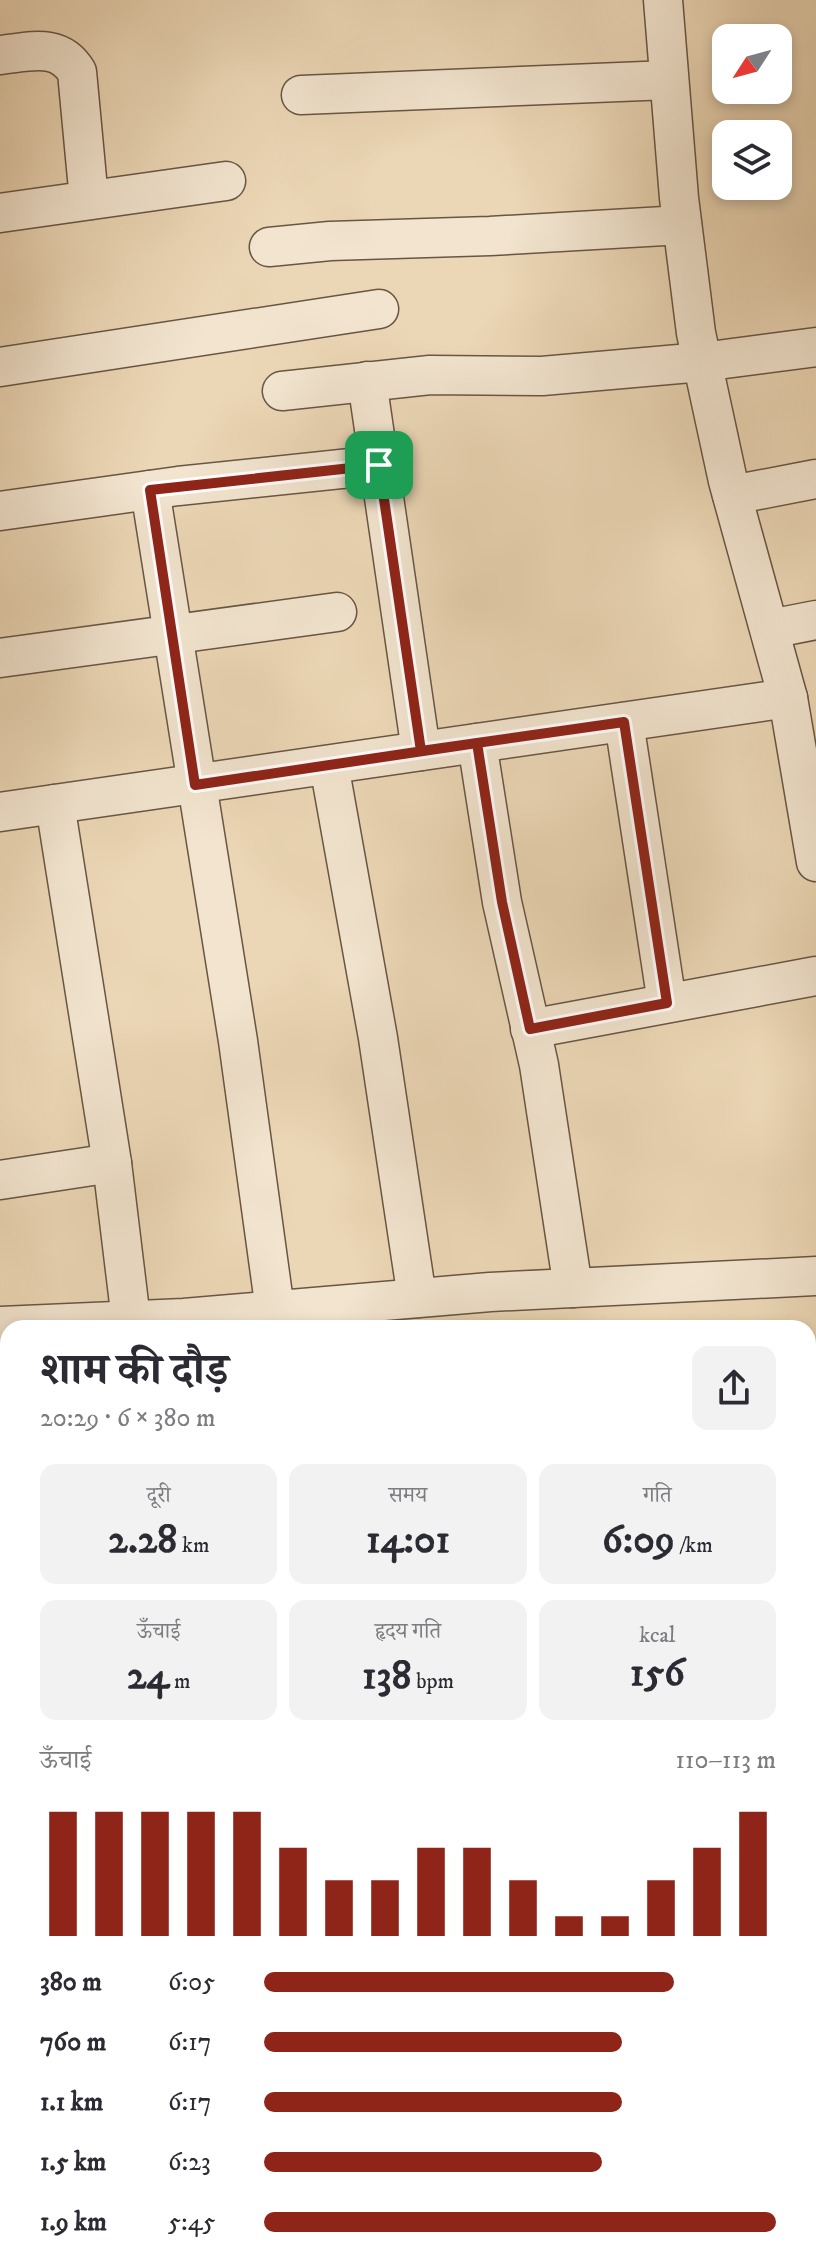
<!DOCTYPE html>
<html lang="hi">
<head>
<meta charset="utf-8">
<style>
	:root { --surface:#fff; --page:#f2f2f3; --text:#2b2b33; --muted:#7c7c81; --accent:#8f2418 }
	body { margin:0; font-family:"IM FELL DW Pica","Noto Serif Devanagari",serif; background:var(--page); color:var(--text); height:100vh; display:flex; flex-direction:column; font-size:30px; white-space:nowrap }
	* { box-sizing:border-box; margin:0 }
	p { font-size:26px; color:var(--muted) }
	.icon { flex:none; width:44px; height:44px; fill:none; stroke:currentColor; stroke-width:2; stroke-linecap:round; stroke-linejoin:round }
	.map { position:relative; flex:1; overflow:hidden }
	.side { position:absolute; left:0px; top:1320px; width:816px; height:948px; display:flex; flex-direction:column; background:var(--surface); border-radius:24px 24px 0 0; box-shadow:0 4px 12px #0003 }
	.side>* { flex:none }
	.needle { width:52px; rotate:234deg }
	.fabs { position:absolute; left:712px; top:24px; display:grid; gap:16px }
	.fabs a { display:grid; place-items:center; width:80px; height:80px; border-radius:16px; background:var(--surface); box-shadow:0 4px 12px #0003; font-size:40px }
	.pin { position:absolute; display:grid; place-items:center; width:68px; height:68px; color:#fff; margin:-34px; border-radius:16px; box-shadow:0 4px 12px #0006 }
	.round { display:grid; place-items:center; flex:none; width:84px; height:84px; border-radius:16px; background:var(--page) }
	.summary { display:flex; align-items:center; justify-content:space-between; height:136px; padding:0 40px }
	h1 { font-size:44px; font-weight:700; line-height:60px }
	.figures { display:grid; grid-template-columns:repeat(3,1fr); gap:12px; height:136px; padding:8px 40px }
	.figures div { display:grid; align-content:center; border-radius:16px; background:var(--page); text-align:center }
	.figures b { font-size:40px; font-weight:700 }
	.figures small { font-size:22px; font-weight:400 }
	.figures p { font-size:22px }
	.chart { height:224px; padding:16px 40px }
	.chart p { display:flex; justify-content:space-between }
	.chart svg { width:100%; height:144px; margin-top:8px; stroke:var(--accent); stroke-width:6 }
	ul { padding:0 40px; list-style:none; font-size:26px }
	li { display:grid; grid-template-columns:128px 96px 1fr; align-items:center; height:60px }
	li i { height:20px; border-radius:10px; background:var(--accent) }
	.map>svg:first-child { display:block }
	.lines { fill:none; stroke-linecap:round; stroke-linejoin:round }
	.minor-casing { stroke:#685644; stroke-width:41 }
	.minor { stroke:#f2e4cf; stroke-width:38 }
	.route-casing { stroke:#fff; stroke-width:16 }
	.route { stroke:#8f2418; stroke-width:10 }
</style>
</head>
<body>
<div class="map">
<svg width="816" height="2268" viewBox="0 0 816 2268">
	<rect width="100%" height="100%" fill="#ebd6b5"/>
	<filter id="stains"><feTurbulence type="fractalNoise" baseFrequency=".0025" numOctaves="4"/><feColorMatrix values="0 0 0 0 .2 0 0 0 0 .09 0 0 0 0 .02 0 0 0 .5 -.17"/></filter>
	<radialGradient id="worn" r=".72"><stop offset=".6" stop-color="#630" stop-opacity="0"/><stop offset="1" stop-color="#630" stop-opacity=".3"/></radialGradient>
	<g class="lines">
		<!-- minor casing -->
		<g class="minor-casing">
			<g id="minor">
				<path d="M663 0 679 198 696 333 728 481 788 698 816 862"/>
				<path d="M0 55C30 52 59 42 77 72L89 200"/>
				<path d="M301 95 669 80"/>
				<path d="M0 213 226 181"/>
				<path d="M269 247 330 241 490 236 682 225"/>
				<path d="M0 367 379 309"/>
				<path d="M367 381 421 751"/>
				<path d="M282 391 430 375 542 376 702 362 816 347"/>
				<path d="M150 490 238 1041 275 1310"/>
				<path d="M732 495 816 479"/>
				<path d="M0 511 178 486 379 465"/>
				<path d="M770 629 816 620"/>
				<path d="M0 658 337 612"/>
				<path d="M624 722 667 1003"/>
				<path d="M477 743 502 902 539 1065 573 1288"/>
				<path d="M329 765 378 1038 417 1298"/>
				<path d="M55 804 112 1163 132 1328"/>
				<path d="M0 812 788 698"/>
				<path d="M530 1029 816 976"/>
				<path d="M0 1180 112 1163"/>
				<path d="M0 1326 184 1318 490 1292 816 1276"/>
				<path d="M0 1470 8 1469"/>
				<path d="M808 1493H816"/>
				<path d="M0 1612H8"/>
				<path d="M808 1756H816"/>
				<path d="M0 1765 8 1766"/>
				<path d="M0 1926 8 1927"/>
				<path d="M808 1980H816"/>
				<path d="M0 2074H8"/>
				<path d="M808 2123H816"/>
				<path d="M0 2178H8"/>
				<path d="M808 2254H816"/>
				<path d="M772 2268 774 2260"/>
			</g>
		</g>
		<!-- minor -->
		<use href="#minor" class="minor"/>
	</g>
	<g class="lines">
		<!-- route casing -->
		<g class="route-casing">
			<path id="route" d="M379 465 150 490 195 785 477 743 502 902 530 1029 667 1003 624 722 421 751 379 465"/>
		</g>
		<!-- route -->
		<use href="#route" class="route"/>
	</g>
	<rect width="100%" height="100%" filter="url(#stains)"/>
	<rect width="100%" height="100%" fill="url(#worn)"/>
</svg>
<div class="fabs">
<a><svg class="needle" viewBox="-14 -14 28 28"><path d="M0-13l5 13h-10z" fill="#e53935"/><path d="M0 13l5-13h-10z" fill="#7c7c81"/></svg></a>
<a><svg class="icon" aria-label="layers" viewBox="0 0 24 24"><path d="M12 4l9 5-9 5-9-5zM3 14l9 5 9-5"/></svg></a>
</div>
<div class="pin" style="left:379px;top:465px;background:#1e9e55"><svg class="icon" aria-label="arrive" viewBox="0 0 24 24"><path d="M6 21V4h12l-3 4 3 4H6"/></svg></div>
<section class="side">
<div class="summary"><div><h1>शाम की दौड़</h1><p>20:29 · 6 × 380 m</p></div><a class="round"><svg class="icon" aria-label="share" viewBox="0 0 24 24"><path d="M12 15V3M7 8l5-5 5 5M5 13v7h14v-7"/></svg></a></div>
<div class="figures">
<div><p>दूरी</p><b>2.28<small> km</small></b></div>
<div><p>समय</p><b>14:01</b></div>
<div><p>गति</p><b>6:09<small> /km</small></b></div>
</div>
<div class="figures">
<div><p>ऊँचाई</p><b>24<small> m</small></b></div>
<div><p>हृदय गति</p><b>138<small> bpm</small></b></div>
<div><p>kcal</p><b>156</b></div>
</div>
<div class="chart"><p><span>ऊँचाई</span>110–113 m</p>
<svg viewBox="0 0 160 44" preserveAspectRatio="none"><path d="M5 44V6M15 44V6M25 44V6M35 44V6M45 44V6M55 44V17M65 44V27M75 44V27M85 44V17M95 44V17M105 44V27M115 44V38M125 44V38M135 44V27M145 44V17M155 44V6"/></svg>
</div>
<ul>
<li><b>380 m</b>6:05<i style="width:80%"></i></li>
<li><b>760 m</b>6:17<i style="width:70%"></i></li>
<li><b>1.1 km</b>6:17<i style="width:70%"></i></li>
<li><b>1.5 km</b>6:23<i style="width:66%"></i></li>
<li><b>1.9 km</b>5:45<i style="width:100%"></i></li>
</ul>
</section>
</div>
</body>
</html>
